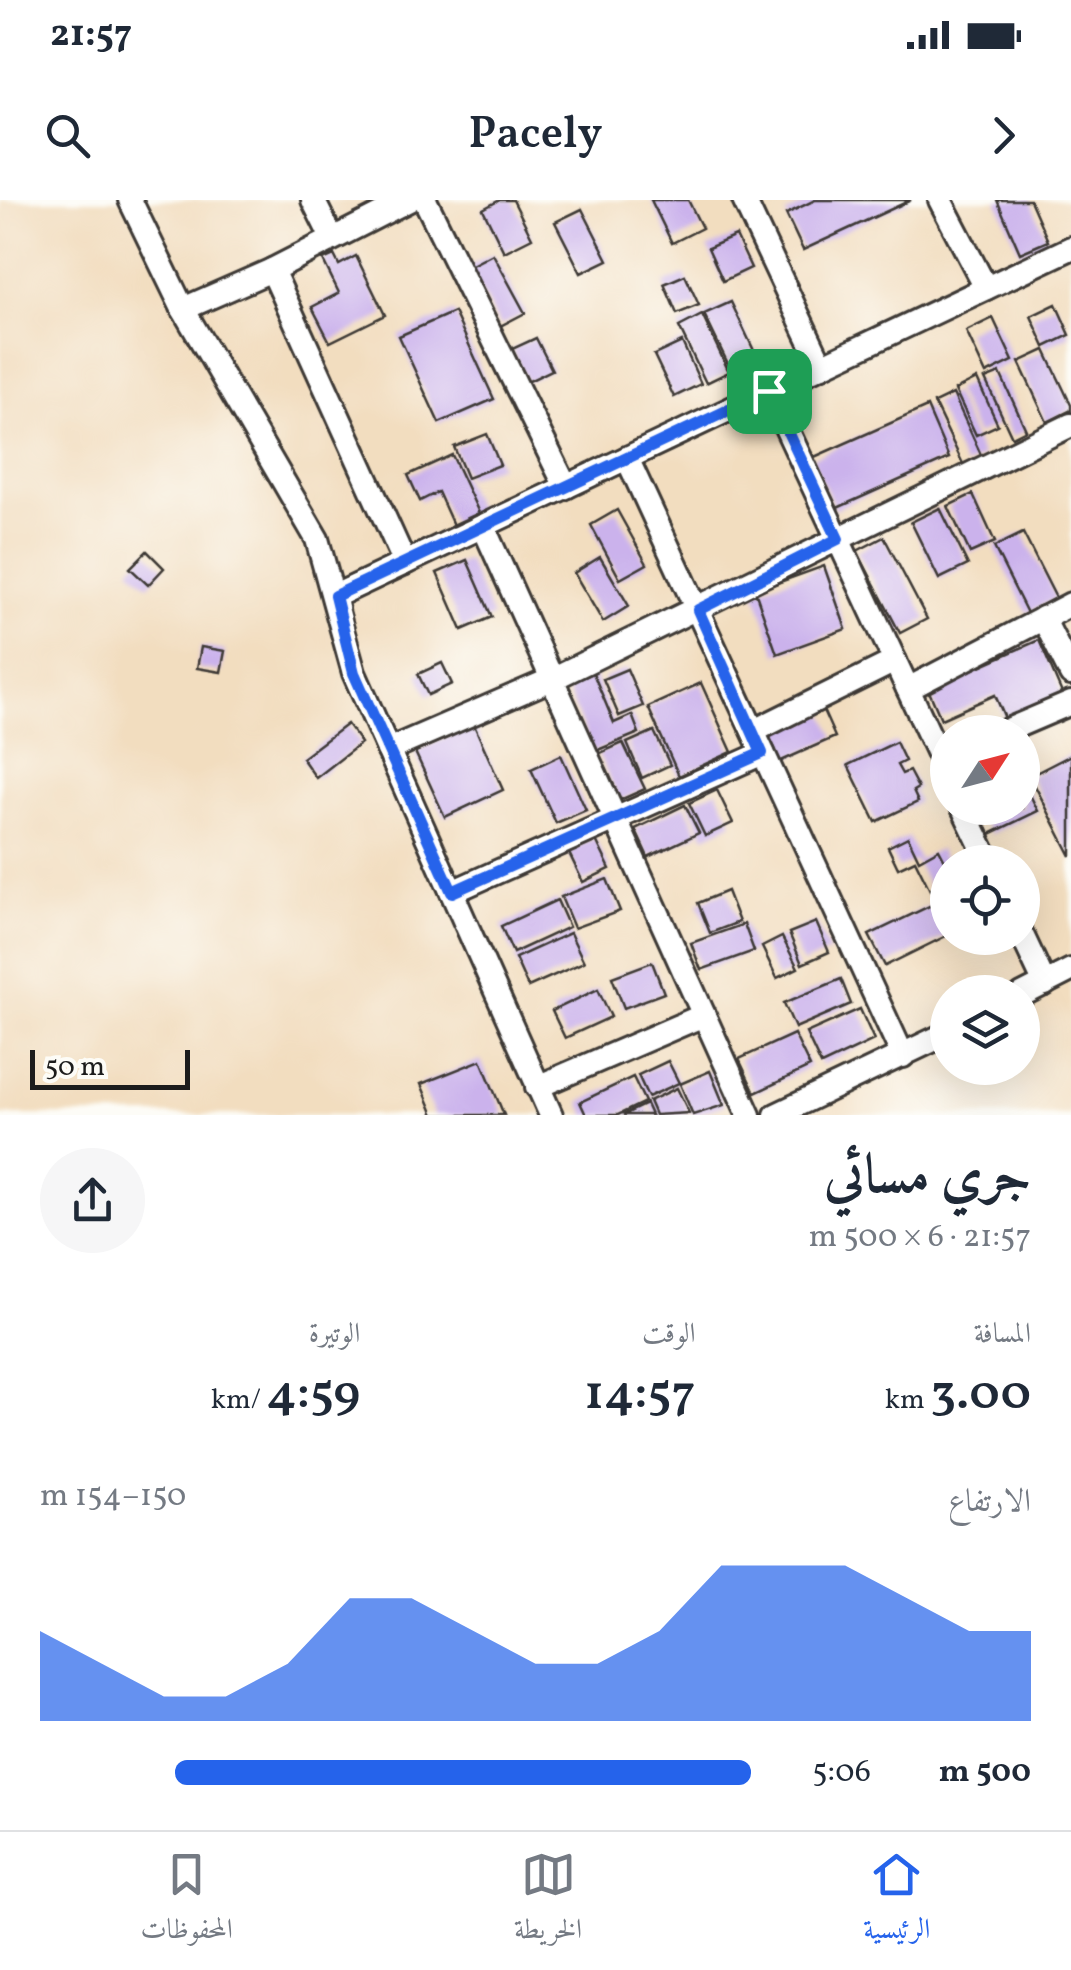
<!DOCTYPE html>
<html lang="ar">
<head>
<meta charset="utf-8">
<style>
	:root { --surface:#fff; --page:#f6f6f7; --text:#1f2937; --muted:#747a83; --line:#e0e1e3; --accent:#2563eb }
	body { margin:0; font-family:Vollkorn,Amiri,serif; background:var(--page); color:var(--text); direction:rtl; height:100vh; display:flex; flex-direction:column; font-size:38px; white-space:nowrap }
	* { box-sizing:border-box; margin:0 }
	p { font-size:32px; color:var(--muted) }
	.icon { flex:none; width:55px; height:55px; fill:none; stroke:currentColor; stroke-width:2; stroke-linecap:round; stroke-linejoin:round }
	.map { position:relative; height:915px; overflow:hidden; direction:ltr }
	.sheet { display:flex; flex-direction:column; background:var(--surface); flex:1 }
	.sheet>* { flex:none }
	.needle { width:65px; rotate:54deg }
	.tools { position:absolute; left:930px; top:515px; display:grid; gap:20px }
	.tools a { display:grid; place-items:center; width:110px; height:110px; border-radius:50%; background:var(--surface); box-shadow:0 10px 40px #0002; font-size:50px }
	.scale { position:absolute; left:30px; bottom:25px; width:160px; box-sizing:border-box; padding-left:10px; border:5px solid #1c1c1c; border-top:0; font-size:28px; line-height:35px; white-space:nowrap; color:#1c1c1c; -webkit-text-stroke:8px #fdfcf7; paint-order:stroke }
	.pin { position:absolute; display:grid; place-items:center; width:85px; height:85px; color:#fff; margin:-42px; border-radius:20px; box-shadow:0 5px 15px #0006 }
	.round { display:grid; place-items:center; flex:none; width:105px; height:105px; border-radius:52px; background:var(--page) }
	.head { display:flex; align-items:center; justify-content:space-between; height:170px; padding:0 40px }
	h1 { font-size:55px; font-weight:600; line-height:75px }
	.figures { display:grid; grid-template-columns:repeat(3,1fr); gap:15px; height:170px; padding:10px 40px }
	.figures div { display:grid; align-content:center }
	.figures b { font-size:50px; font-weight:600 }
	.figures small { font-size:28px; font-weight:400 }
	.figures p { font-size:28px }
	.chart { height:280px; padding:20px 40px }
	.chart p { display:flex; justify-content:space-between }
	.chart svg { width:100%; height:180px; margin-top:10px; fill:var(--accent); opacity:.7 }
	ul { padding:0 40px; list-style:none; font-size:32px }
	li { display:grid; grid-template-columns:160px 120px 1fr; align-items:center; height:75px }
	li i { height:25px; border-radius:12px; background:var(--accent) }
	.status { display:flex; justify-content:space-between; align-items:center; height:70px; padding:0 50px; background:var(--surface); direction:ltr }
	.status svg { height:28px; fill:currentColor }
	header { display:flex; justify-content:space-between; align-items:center; height:130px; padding:0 40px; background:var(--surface); font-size:45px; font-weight:600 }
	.dock { display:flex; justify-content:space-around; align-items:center; height:140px; border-top:2px solid var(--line); background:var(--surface); font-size:28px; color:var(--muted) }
	.dock a { display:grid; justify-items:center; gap:5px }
	.dock .current { color:var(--accent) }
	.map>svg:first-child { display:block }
	.building { fill:#cbb2ec }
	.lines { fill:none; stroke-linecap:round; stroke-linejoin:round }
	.minor-casing { stroke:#3c3934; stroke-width:28 }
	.minor { stroke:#fff; stroke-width:22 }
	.route-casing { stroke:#fff; stroke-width:20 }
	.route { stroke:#2563eb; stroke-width:12 }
</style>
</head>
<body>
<div class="status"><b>21:57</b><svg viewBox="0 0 49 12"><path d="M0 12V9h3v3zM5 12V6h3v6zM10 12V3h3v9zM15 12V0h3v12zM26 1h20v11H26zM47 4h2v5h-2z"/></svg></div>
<header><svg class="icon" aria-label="forward" viewBox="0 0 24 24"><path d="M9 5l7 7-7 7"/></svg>Pacely<svg class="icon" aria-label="search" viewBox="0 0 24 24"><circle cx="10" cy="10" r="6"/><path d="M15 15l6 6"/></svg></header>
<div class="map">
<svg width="1071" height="915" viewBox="0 0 1071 915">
	<rect width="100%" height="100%" fill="#fdfcf7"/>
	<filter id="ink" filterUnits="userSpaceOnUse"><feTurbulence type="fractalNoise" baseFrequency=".01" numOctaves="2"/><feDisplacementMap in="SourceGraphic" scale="20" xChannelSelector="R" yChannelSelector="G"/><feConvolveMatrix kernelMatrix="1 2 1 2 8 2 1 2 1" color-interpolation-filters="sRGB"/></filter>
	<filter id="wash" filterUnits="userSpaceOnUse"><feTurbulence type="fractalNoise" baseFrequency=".0048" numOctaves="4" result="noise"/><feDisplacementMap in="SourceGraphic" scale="40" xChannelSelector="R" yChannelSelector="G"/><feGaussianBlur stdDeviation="2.25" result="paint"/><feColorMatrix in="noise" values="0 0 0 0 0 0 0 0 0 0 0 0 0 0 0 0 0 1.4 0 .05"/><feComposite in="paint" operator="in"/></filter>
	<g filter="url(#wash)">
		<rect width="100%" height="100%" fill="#f2ddbf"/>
		<g id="blocks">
			<!-- building -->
			<g class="building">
				<path d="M500 0H513L532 38 504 52 483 9Z"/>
				<path d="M651 0H688L702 28 672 43Z"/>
				<path d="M815 0H911L803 50 786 14Z"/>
				<path d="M997 0H1030L1048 41 1020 53Z"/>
				<path d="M582 9 608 60 581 73 555 22Z"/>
				<path d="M736 36 751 68 723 81 708 48Z"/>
				<path d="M493 54 525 113 500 126 468 67Z"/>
				<path d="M334 55 339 65 356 56 385 115 330 142 312 107 339 93 323 60Z"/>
				<path d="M685 75 699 105 677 114 664 84Z"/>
				<path d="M731 102 757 157 731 170 704 114Z"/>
				<path d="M1056 104 1070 135 1045 147 1031 116Z"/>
				<path d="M454 112 494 199 439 223 399 136Z"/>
				<path d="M702 115 729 172 706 183 679 127Z"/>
				<path d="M993 118 1013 161 986 174 966 131Z"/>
				<path d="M536 138 552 170 527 182 512 149Z"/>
				<path d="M682 142 701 184 674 197 654 155Z"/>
				<path d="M1045 150 1071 205V210L1047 222 1019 162Z"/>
				<path d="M1000 173 1026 230 1012 237 985 179Z"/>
				<path d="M977 179 998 225 976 235 955 190Z"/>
				<path d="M953 194 982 257 964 266 934 203Z"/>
				<path d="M927 207 949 258 835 309 812 258Z"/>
				<path d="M487 234 500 265 467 278 454 247Z"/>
				<path d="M452 255 479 313 453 325 438 292 420 301 408 275Z"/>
				<path d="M973 294 995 342 970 353 948 306Z"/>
				<path d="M940 308 968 365 939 379 911 322Z"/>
				<path d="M617 310 647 364 620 379 591 325Z"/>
				<path d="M1023 333 1056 398 1027 413 994 347Z"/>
				<path d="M884 337 927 419 900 433 857 351Z"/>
				<path d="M147 351 164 368 148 385 130 368Z"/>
				<path d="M600 357 629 406 603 422 574 373Z"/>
				<path d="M467 360 492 417 462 430 437 373Z"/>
				<path d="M824 366 846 429 777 454 755 391Z"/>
				<path d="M1039 440 1064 498 1007 523 995 495 941 519 928 489Z"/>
				<path d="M201 447 225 451 221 472 197 468Z"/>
				<path d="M442 463 452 484 428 495 418 474Z"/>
				<path d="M627 469 643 506 619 516 603 479Z"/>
				<path d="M593 473 614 523 632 515 639 533 593 552 565 485Z"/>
				<path d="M701 483 732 552 679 576 648 507Z"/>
				<path d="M822 508 835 537 779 562 766 533Z"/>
				<path d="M347 524 361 543 316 578 302 558Z"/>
				<path d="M474 525 503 590 445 617 415 552Z"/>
				<path d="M654 531 670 565 642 578 627 543Z"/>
				<path d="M896 542 905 561 897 565 902 574 909 571 918 588 913 591 918 602 876 622 848 565Z"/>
				<path d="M623 543 645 589 620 600 598 554Z"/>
				<path d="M561 555 586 610 556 623 531 569Z"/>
				<path d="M1071 555V656L1030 576Z"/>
				<path d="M1022 579 1038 611 990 634 978 608H1022Z"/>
				<path d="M717 590 733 623 705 636 689 603Z"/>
				<path d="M685 605 699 633 648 657 635 629Z"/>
				<path d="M908 637 919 660 939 649 948 666V681L930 690 915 660 898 668 888 647Z"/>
				<path d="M595 638 610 669 583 682 568 651Z"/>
				<path d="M607 679 620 711 574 728 561 697Z"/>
				<path d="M727 691 739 722 710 733 698 703Z"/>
				<path d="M948 697V735L885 766 869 735Z"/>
				<path d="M557 700 569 727 513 753 501 726Z"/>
				<path d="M816 722 829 752 802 764 789 733Z"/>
				<path d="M744 724 754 751 701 770 691 743Z"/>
				<path d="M570 733 584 762 528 787 515 758Z"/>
				<path d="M782 737 798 768 777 778 762 747Z"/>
				<path d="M652 762 664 793 624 808 612 777Z"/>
				<path d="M841 779 851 804 795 828 784 803Z"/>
				<path d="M598 789 611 817 565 838 552 811Z"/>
				<path d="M860 809 874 840 821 865 806 833Z"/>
				<path d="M794 834 810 867 755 893 739 859Z"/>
				<path d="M481 860 504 915H434L421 884Z"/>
				<path d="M668 861 679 883 648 897 638 875Z"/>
				<path d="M710 871 724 905 693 915 680 884Z"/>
				<path d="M633 877 645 902 618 915H586L580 902Z"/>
				<path d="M677 888 689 913 655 915 649 901Z"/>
				<path d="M646 904 651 915H623Z"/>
			</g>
		</g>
	</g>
	<g filter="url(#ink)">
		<use href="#blocks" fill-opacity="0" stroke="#3c3934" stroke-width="2.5"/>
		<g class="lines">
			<!-- minor casing -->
			<g class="minor-casing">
				<g id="minor">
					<path d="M130 0 183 109 317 339 354 473 551 915"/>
					<path d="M313 0 332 38"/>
					<path d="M425 0 566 287"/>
					<path d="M744 0 822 166"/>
					<path d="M940 0 986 88"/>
					<path d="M272 70 405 363"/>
					<path d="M183 109 272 70 409 0"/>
					<path d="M769 191 948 575"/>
					<path d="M627 258 903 856"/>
					<path d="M483 326 749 915"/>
					<path d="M335 396 1071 48"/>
					<path d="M1043 418 1071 474"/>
					<path d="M908 489 1071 404"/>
					<path d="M754 531 895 461"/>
					<path d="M1003 532 1071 503"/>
					<path d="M388 550 552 479 1071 225"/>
					<path d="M963 608 989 662"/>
					<path d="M452 692 763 553"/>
					<path d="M1022 735 1045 784"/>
					<path d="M1022 795 1071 770"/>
					<path d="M537 887 704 815"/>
					<path d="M776 915 948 833"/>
				</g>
			</g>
			<!-- minor -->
			<use href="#minor" class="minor"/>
		</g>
	</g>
	<g class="lines" filter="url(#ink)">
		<!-- route casing -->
		<g class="route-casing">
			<path id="route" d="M769 191 838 339 698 410 762 553 452 692 354 473 335 396Z"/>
		</g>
		<!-- route -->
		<use href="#route" class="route"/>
	</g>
</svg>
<div class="tools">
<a><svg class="needle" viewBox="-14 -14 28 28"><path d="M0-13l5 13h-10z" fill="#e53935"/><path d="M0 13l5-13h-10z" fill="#747a83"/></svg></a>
<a><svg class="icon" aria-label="locate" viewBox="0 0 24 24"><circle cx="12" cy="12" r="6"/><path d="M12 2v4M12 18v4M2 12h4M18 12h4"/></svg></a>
<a><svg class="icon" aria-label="layers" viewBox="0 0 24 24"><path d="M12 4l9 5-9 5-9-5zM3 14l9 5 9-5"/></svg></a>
</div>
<div class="scale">50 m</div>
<div class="pin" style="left:769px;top:191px;background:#1e9e55"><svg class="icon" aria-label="arrive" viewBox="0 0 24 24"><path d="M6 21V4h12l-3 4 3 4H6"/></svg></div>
</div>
<section class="sheet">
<div class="head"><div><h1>جري مسائي</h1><p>21:57 · 6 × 500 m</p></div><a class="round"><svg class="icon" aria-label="share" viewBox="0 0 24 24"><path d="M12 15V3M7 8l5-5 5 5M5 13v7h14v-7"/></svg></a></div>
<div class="figures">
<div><p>المسافة</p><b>3.00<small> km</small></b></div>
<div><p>الوقت</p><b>14:57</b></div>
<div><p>الوتيرة</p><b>4:59<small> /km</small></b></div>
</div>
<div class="chart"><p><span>الارتفاع</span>150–154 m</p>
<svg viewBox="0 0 160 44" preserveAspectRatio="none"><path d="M0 44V22L10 30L20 38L30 38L40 30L50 14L60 14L70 22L80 30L90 30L100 22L110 6L120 6L130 6L140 14L150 22L160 22V44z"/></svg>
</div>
<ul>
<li><b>500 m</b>5:06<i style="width:81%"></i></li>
</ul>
</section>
<nav class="dock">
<a class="current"><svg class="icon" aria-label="home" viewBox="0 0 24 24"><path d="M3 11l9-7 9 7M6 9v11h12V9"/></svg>الرئيسية</a>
<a><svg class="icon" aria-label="map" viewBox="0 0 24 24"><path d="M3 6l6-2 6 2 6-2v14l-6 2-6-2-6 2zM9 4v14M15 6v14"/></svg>الخريطة</a>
<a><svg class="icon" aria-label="saved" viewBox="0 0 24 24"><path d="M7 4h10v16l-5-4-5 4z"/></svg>المحفوظات</a>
</nav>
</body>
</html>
